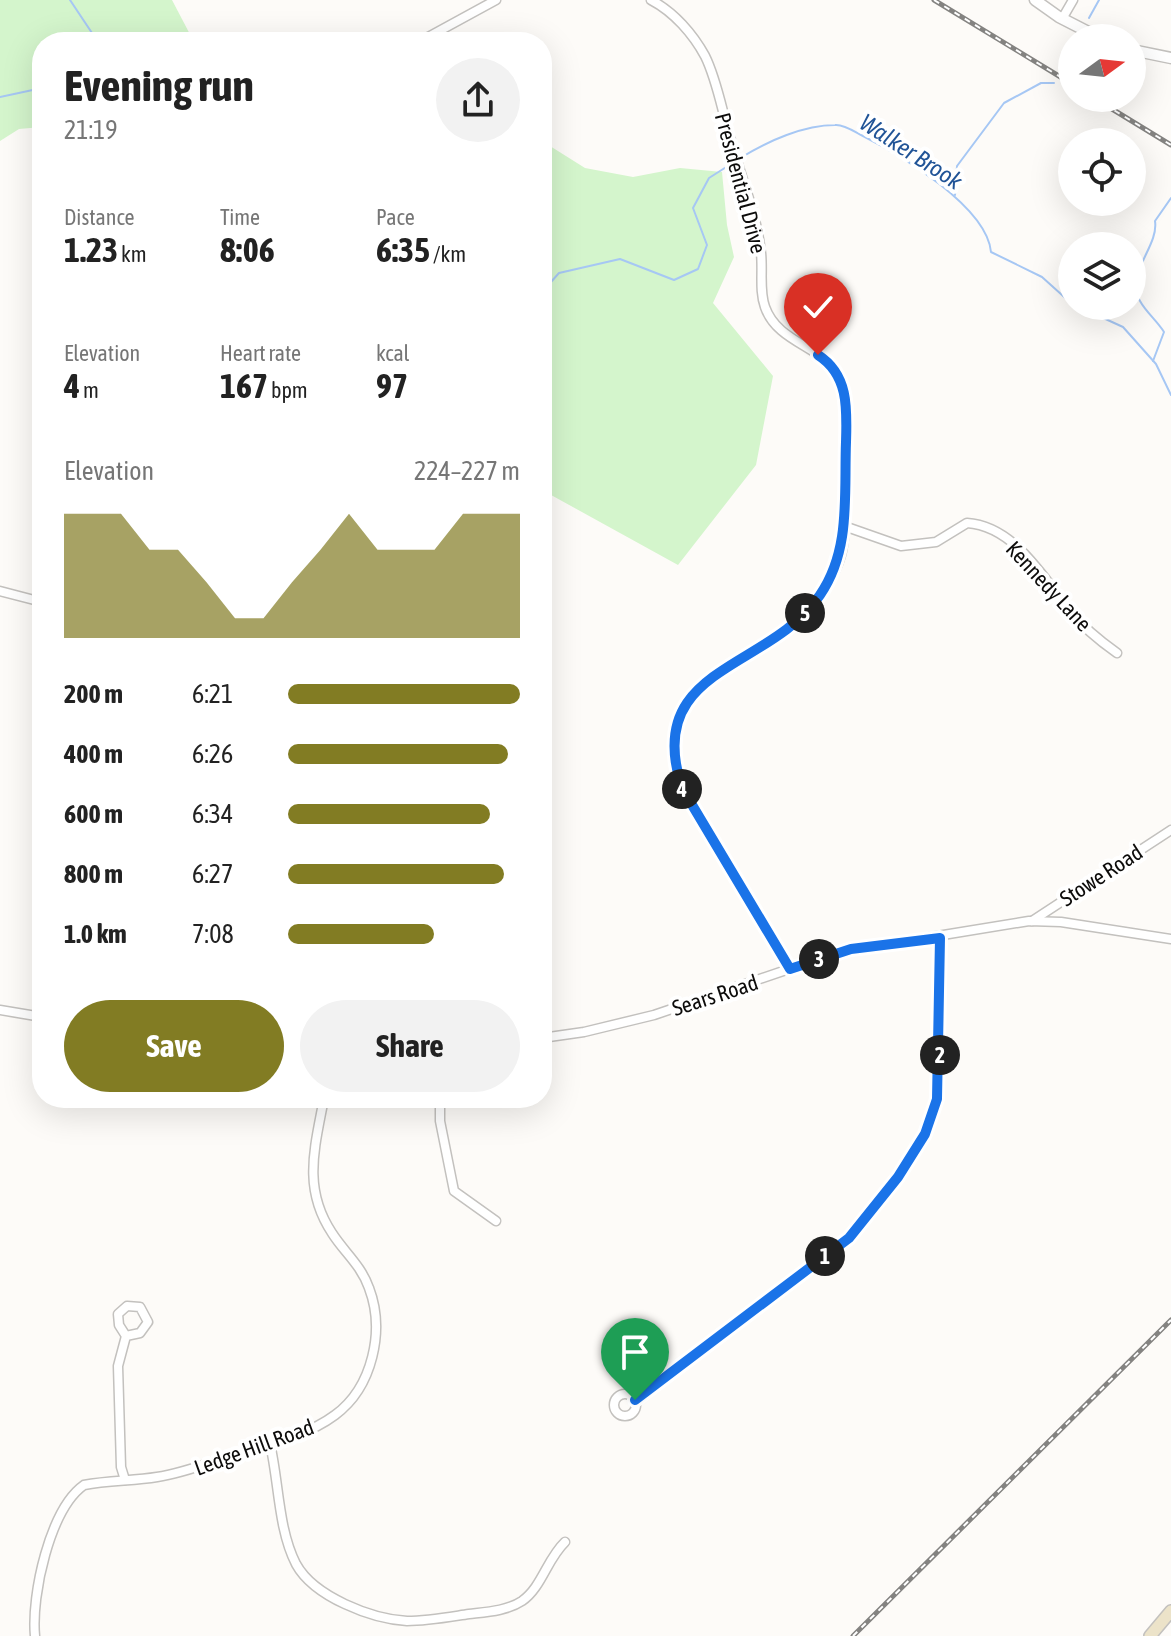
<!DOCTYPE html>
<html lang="en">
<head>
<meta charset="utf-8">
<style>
	:root { --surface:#fff; --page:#f2f2f2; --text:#222; --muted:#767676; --accent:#827c23 }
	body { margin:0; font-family:"Asap Condensed",sans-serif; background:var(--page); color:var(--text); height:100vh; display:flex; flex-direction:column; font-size:30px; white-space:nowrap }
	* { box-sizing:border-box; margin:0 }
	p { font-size:26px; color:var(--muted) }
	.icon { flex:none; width:44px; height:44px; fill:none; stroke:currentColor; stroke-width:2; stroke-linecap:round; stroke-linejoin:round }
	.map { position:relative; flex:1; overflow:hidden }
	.sheet { position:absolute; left:32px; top:32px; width:520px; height:1076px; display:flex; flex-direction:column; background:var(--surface); border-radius:32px; box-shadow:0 8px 32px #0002 }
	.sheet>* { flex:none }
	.needle { width:52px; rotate:75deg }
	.fabs { position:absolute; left:1058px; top:24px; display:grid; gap:16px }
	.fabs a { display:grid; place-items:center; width:88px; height:88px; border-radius:50%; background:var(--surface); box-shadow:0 8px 32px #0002; font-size:40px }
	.pin { position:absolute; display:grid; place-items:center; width:68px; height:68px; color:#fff; margin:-82px -34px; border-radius:50% 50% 50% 0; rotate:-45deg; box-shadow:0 0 8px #0007 }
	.pin .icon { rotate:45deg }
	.km { position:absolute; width:40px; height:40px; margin:-20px; border-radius:50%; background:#222; color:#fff; font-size:22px; line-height:40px; text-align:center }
	.round { display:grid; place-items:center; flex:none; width:84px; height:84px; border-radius:42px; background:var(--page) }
	.overview { display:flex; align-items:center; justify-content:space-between; height:136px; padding:0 32px }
	h1 { font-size:44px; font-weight:700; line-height:60px }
	.stats { display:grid; grid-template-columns:repeat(3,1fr); gap:12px; height:136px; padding:8px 32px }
	.stats div { display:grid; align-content:center }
	.stats b { font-size:34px; font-weight:700 }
	.stats small { font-size:22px; font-weight:400 }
	.stats p { font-size:22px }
	.chart { height:224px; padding:16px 32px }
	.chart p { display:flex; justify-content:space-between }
	.chart svg { width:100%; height:144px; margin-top:8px; fill:var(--accent); opacity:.7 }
	.primary-button { display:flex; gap:16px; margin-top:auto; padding:16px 32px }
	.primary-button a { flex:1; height:92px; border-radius:48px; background:var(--accent); color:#fff; font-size:32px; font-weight:700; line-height:92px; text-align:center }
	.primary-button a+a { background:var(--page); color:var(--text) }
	ul { padding:0 32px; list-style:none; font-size:26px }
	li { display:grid; grid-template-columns:128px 96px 1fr; align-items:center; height:60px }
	li i { height:20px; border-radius:10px; background:var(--accent) }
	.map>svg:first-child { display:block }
	.green { fill:#d4f5cc }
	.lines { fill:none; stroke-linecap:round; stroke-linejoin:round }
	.stream { stroke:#a6c7f4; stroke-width:2 }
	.minor-casing { stroke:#c3c1be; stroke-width:11 }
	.tertiary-casing { stroke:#c3c1be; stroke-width:13 }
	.secondary-casing { stroke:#c3c1be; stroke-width:14 }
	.minor { stroke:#fff; stroke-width:8 }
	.tertiary { stroke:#fff; stroke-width:10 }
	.secondary { stroke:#ece3c9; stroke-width:11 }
	.rail-casing { stroke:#848381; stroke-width:5 }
	.rail { stroke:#fff; stroke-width:2; stroke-dasharray:6; stroke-linecap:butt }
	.route-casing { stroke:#fff; stroke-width:16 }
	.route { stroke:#1a73e8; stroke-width:10 }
	.labels { text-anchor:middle; stroke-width:8; stroke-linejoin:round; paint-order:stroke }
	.street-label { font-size:22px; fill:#0d0c0b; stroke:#fff }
	.water-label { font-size:24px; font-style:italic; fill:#215497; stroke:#fff }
</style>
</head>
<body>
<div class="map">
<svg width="1171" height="1636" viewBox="0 0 1171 1636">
	<rect width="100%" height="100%" fill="#fdfbf8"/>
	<!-- green -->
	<g class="green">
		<path d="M0 0H172L194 42H42V127L19 129 0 141Z"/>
		<path d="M542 141 585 168 633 177 680 168 722 172 727 225 734 257 713 303 773 376 756 465 678 565 542 490Z"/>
	</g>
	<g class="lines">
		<!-- stream -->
		<g class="stream">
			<path d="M70 0 98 42"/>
			<path d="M1089 18 1099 0"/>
			<path d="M1064 66 1072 51"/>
			<path d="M0 97 42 88"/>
			<path d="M742 157C768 141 804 125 835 125 844 124 855 132 863 136 901 155 987 207 991 252L1042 277 1072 304"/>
			<path d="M955 195 957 166 1004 103 1041 83H1054"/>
			<path d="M542 292 559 273 620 259 674 280 698 269 707 245 693 208 709 178 731 164"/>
			<path d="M1077 306 1123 327 1156 364 1171 395"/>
			<path d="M1153 361 1164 332C1157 321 1146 312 1140 301 1124 274 1159 247 1155 221L1171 198"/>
		</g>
		<!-- minor casing -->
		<g class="minor-casing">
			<g id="minor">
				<path d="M651 0C674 12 693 34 705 56 717 80 722 111 730 137 740 175 757 214 761 253 763 271 759 291 765 307 779 347 832 346 843 386 850 411 848 530 841 555 808 668 638 651 682 788L790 969"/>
				<path d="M1062 19 1073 0"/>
				<path d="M419 42 496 0"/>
				<path d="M844 526 901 546 936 542 967 523C1014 526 1043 577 1070 611 1083 627 1100 641 1117 653"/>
				<path d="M0 591 42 602"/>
				<path d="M1032 921 1171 830"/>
				<path d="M0 1010 42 1017"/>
				<path d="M542 1038 584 1032 654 1015 839 952 1029 921 1061 922 1171 939"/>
				<path d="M440 1098V1121L454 1191 496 1221"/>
				<circle cx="625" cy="1405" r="11"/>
				<path d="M634 1398 849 1238 898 1177 925 1134 937 1099 940 938"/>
				<path d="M270 1444C279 1482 278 1529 296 1564 314 1597 372 1619 407 1621 428 1621 449 1617 469 1614 486 1612 507 1611 522 1601 542 1587 547 1559 565 1542"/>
				<path d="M125 1480 121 1467 118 1366 126 1336 140 1333 148 1322 140 1307 127 1306 118 1314 119 1325 126 1336"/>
				<path d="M35 1636C31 1595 50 1509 84 1485 108 1480 133 1481 157 1477 184 1473 208 1463 233 1455 267 1445 307 1436 335 1415 373 1387 385 1330 369 1288 361 1265 344 1252 332 1233 302 1188 315 1147 324 1098"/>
			</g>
		</g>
		<!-- tertiary casing -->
		<g class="tertiary-casing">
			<g id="tertiary">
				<path d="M1035 0 1059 17 1100 38"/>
				<path d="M1132 50 1171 58"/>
			</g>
		</g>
		<!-- secondary casing -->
		<g class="secondary-casing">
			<path id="secondary" d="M1150 1636 1171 1611"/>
		</g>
		<!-- minor -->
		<use href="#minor" class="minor"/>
		<!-- tertiary -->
		<use href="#tertiary" class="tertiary"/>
		<!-- secondary -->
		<use href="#secondary" class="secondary"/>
		<!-- rail casing -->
		<g class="rail-casing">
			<g id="rail">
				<path d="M934 0 1072 84"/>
				<path d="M1094 98 1171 145"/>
				<path d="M853 1636 1171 1320"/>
			</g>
		</g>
		<!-- rail -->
		<use href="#rail" class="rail"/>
	</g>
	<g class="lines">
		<!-- route casing -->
		<g class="route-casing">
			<path id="route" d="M635 1400 849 1238 898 1177 925 1134 937 1099 940 938 851 949 790 969 682 788C642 666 769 671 820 595 851 550 844 495 846 442 847 409 849 375 818 355"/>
		</g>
		<!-- route -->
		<use href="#route" class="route"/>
	</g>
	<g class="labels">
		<!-- street labels -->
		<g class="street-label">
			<text transform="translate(741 183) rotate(75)" y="8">Presidential Drive</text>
			<text transform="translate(1049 586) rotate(47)" y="8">Kennedy Lane</text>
			<text transform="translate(1101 875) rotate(-33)" y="8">Stowe Road</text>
			<text transform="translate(715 995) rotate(-18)" y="8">Sears Road</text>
			<text transform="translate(254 1447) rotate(-20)" y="8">Ledge Hill Road</text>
		</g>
		<!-- water labels -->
		<g class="water-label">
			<text transform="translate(911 152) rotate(33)" y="8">Walker Brook</text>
		</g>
	</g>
</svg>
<div class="fabs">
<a><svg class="needle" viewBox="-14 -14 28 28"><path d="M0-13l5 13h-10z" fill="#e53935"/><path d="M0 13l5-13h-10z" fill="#767676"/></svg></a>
<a><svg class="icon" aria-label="locate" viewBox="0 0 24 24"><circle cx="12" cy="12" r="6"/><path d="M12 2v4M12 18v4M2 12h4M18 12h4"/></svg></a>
<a><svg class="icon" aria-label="layers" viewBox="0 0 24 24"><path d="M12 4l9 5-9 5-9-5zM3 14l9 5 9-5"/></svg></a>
</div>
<div class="pin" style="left:635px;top:1400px;background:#1e9e55"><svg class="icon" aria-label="arrive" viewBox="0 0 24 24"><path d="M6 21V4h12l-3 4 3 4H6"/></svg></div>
<div class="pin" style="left:818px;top:355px;background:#d93025"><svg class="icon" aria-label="check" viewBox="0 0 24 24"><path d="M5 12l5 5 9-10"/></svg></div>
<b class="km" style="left:825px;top:1256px">1</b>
<b class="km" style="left:940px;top:1055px">2</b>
<b class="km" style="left:819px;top:959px">3</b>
<b class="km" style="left:682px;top:789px">4</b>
<b class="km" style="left:805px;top:613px">5</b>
<section class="sheet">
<div class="overview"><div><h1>Evening run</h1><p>21:19</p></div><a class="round"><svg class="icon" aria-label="share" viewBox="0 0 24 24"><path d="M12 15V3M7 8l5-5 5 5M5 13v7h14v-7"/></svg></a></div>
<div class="stats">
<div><p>Distance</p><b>1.23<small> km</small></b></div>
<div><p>Time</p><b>8:06</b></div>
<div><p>Pace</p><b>6:35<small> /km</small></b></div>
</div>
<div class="stats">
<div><p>Elevation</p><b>4<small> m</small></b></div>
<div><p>Heart rate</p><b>167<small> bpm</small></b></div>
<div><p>kcal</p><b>97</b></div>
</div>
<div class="chart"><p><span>Elevation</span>224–227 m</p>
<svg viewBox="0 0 160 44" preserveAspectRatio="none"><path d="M0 44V6L10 6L20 6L30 17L40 17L50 27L60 38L70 38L80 27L90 17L100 6L110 17L120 17L130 17L140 6L150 6L160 6V44z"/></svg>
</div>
<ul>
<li><b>200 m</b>6:21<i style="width:100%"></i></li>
<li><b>400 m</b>6:26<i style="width:95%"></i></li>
<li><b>600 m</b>6:34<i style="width:87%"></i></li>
<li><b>800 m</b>6:27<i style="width:93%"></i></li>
<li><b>1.0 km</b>7:08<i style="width:63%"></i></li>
</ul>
<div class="primary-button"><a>Save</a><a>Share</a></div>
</section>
</div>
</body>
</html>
